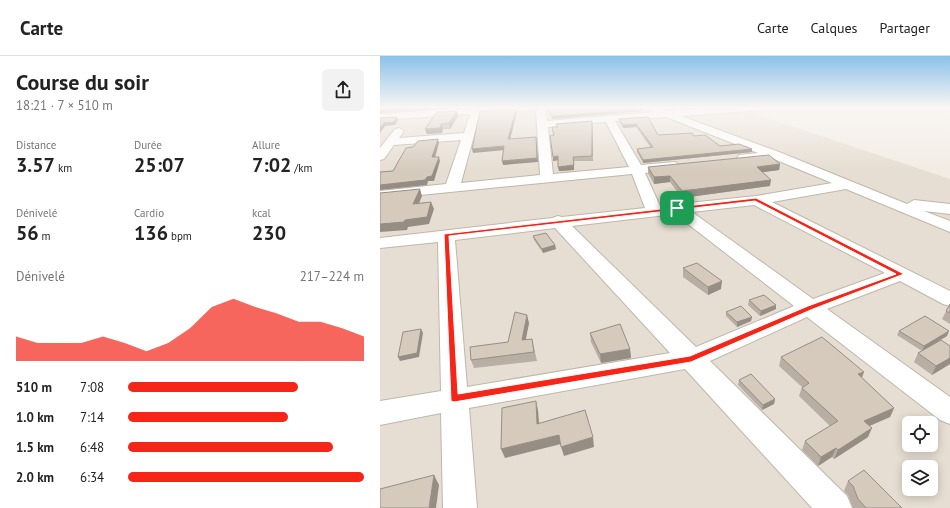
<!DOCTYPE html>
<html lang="fr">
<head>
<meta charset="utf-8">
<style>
	:root { --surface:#fff; --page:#f2f2f2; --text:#222; --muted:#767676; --line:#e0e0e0; --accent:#f52618 }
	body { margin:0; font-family:"PT Sans",sans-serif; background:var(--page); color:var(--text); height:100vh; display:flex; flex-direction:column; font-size:15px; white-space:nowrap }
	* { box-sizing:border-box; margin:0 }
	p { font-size:13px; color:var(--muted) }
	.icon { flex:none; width:22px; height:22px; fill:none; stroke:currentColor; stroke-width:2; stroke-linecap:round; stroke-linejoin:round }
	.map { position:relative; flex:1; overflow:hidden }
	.sheet { display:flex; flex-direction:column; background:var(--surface); width:380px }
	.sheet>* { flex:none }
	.tools { position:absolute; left:522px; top:360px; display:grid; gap:8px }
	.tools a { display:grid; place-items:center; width:36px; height:36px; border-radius:6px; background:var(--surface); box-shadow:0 2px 10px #0003; font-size:20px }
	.pin { position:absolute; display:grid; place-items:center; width:34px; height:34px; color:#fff; margin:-17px; border-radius:8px; box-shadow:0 2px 6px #0006 }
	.round { display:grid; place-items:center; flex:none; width:42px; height:42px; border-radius:6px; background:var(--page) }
	.head { display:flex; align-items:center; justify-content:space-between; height:68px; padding:0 16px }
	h1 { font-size:22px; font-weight:800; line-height:30px }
	.figures { display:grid; grid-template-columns:repeat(3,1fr); gap:6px; height:68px; padding:4px 16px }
	.figures div { display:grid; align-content:center }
	.figures b { font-size:20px; font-weight:800 }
	.figures small { font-size:11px; font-weight:400 }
	.figures p { font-size:11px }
	.chart { height:112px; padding:8px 16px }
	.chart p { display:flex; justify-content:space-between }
	.chart svg { width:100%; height:72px; margin-top:4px; fill:var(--accent); opacity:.7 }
	ul { padding:0 16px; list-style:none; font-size:13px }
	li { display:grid; grid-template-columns:64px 48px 1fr; align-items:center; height:30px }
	li i { height:10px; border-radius:5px; background:var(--accent) }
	header { display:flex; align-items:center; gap:24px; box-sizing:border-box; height:56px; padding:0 20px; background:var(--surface); border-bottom:1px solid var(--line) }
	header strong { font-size:19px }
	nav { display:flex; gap:22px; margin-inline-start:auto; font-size:14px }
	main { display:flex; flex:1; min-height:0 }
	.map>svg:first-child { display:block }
	.residential { fill:#e6ded2; fill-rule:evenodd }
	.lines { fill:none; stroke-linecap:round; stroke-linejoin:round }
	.street-casing { stroke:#c0b6aa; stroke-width:2 }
	.street { fill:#fff; fill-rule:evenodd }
	.wall { fill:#b8aea3 }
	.shaded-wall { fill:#968d84 }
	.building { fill:#d6cabd; stroke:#968d84 }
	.route { fill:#f52618; stroke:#fff; fill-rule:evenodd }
</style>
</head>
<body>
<header>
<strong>Carte</strong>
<nav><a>Carte</a><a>Calques</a><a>Partager</a></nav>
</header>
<main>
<section class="sheet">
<div class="head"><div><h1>Course du soir</h1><p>18:21 · 7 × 510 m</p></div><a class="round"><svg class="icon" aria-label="share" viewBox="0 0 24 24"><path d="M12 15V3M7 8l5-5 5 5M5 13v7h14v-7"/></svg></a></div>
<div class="figures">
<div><p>Distance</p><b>3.57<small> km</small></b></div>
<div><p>Durée</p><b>25:07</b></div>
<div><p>Allure</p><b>7:02<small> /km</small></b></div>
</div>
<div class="figures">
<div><p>Dénivelé</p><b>56<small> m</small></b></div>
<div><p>Cardio</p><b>136<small> bpm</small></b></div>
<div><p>kcal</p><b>230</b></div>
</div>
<div class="chart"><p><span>Dénivelé</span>217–224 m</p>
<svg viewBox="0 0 160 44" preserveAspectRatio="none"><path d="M0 44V29L10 33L20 33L30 33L40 29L50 33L60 38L70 33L80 24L90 11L100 6L110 11L120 15L130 20L140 20L150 24L160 29V44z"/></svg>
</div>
<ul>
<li><b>510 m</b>7:08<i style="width:72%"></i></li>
<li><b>1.0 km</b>7:14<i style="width:68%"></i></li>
<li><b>1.5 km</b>6:48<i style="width:87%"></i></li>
<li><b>2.0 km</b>6:34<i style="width:100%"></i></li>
</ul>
</section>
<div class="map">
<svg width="570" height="452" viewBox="0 0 570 452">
	<rect width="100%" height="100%" fill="#f2ece4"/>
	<!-- residential -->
	<path class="residential" d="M0 51H381L378 59 570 123V452H0ZM529 367H551V389H529ZM529 411H551V433H529Z"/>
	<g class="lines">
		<!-- street casing -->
		<g class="street-casing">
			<path id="street" d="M106 51H155L150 54 100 57 81 127 160 119 156 55 161 52 166 55 167 65 274 56 263 51H277L288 55 345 51H388L383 54 301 60 399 96 527 148 534 144 570 148V158L544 155 570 165V176L466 133 392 146 570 235V250L563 248 520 225 447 253 570 341V368L560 364 427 261 330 305 467 440 472 452H432L305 313 89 352 97 452H63L61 357 0 369V345L61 335 58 186 0 192V182L172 162 178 160 182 161 265 152 252 118 0 143V135L66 128 81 84 14 89 4 103 0 104V92L15 73 19 72 24 75 19 82 84 77 90 58 0 64V58ZM286 61 378 97 359 99 357 102 359 105 394 103 452 127 376 140 280 150 265 117 295 114 301 110 295 106 261 109 235 65ZM226 66 249 111 173 118 168 71ZM374 149 505 217 433 243 312 156ZM295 158 414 250 316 291 192 170ZM175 172 290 297 87 331 75 184Z"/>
		</g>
		<!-- street -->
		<use href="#street" class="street"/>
	</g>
	<!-- wall -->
	<g class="wall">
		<path d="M166 51H240L263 53V55L172 63Z"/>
		<path d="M78 60 70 73H63L62 77 47 78 45 73Z"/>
		<path d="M268 61 278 79 314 80 340 90 372 93V96L263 107 257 96V93L271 92 256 71 243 72 239 66V63Z"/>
		<path d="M176 68 213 69V105H194V114L179 115 178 104 173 105V79L172 71H177Z"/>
		<path d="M400 108 399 114 383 116 390 130 302 142 290 126 274 128 268 117V111Z"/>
		<path d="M153 180 175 189 176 193 163 197 154 184Z"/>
		<path d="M303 212 341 233 328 239 303 221Z"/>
		<path d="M369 244 396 253 380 260 368 249Z"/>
		<path d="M570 248V268L562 263Z"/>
		<path d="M346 256 372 261 371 265 357 271 346 260Z"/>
		<path d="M149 267 145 284 152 283 157 305 94 312 91 304 128 286Z"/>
		<path d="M519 275 567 280 543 294 570 290V308L552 319 534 306 538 297 542 295 517 279Z"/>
		<path d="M210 277 250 293 251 302 221 307 211 286Z"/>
		<path d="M401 301 482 322 514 352 510 361 489 370 488 381 454 403 452 401 438 410 422 394 425 385 450 370 419 340 422 331 399 310Z"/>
		<path d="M359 324 395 343 394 348 382 354 358 329Z"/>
		<path d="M468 425 522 452H473L468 439 464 435Z"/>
	</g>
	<!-- shaded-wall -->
	<g class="shaded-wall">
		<path d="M42 51H82L0 57V54Z"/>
		<path d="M136 53 137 56 129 88 128 83Z"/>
		<path d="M263 53V55L172 63V60Z"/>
		<path d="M77 55 78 60 70 73 69 67Z"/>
		<path d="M17 61 18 64 15 69 5 70 0 77V72L4 67Z"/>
		<path d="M61 68 63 73 62 77 47 78 45 73Z"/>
		<path d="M256 68V71L243 72V69Z"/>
		<path d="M156 81 158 106 123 109 122 105Z"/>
		<path d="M58 83 59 87 54 105 52 101Z"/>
		<path d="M124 90 125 94 93 97 92 93Z"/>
		<path d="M372 93V96L263 107V104Z"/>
		<path d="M178 100 179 104 173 105V101Z"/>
		<path d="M59 101 60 105 54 125H48L47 129 0 134V129L47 121Z"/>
		<path d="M400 108 399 114 377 117V111Z"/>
		<path d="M194 109V114L179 115 178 111Z"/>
		<path d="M290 120V126L274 128V121Z"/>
		<path d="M391 124 390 130 302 142V135Z"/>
		<path d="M40 133 42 140 36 155 33 148Z"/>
		<path d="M51 146 54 153 49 168 28 171 27 174 0 176V168L25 164Z"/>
		<path d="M175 189 176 193 163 197 162 193Z"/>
		<path d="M342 225 341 233 328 239V231Z"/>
		<path d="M396 249V253L380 260 381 255Z"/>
		<path d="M147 259 149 267 144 293 142 284Z"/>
		<path d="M372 261 371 265 357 271V266Z"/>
		<path d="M41 273 43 277 39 301 20 305 18 301Z"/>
		<path d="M569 275 567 280 542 295 544 290Z"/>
		<path d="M250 293 251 302 221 307 220 298Z"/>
		<path d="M570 302V308L552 319 556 310Z"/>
		<path d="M484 316 481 324 478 318Z"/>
		<path d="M395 343 394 348 382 354 383 349Z"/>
		<path d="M156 345 158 354 160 377 157 368Z"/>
		<path d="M514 352 510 361 480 374 484 365Z"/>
		<path d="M492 372 488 381 454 403 458 394Z"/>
		<path d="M179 379 181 388 125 402 121 393Z"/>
		<path d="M213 381 214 391 184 400 181 391Z"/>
		<path d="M456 392 452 401 438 410 441 401Z"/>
		<path d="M54 419 59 429 56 452H49Z"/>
	</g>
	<!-- building -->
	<g class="building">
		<path d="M0 51H42L0 54Z"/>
		<path d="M167 51H261L263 53 172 60Z"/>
		<path d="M136 53 128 83 156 81 157 102 122 105 124 90 92 93 100 55Z"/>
		<path d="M77 55 69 67 61 68 60 72 45 73 57 56Z"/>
		<path d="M17 61 14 66 4 67 0 72V62Z"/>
		<path d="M268 61 278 79 312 77 314 80 325 79 340 90 359 88 372 93 263 104 257 93 273 91 256 68 243 69 239 63Z"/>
		<path d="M212 65V100L193 101 194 109 178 111V100L173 101 170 80 174 79 172 71H178L176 68Z"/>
		<path d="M58 83 52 101H59L52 120 47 121 45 124 0 129V116L13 115 26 92 33 91 38 85Z"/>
		<path d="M389 99 400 108 377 111 391 124 302 135 290 120 274 121 268 111Z"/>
		<path d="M40 133 33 148 51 146 47 161 25 164 24 166 0 168V137Z"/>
		<path d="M166 177 175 189 162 193 153 180Z"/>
		<path d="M317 207 342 225 328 231 303 212Z"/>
		<path d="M384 239 396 249 381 255 369 244Z"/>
		<path d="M570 248V257L566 255Z"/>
		<path d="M361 250 372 261 357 266 346 256Z"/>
		<path d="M135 256 147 259 142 284 152 283 154 296 91 304 90 291 128 286Z"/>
		<path d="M545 260 569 275 544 290 519 275Z"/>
		<path d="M240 268 250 293 220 298 210 277Z"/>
		<path d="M41 273 37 297 18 301 23 276Z"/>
		<path d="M442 281 484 316 478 318 514 352 484 365 492 372 458 394 456 392 441 401 425 385 458 365 422 332 429 327 401 301Z"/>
		<path d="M561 284 570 290V302L556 310 538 297Z"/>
		<path d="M371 318 395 343 383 349 359 324Z"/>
		<path d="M156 345 157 368 205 354 213 381 181 391 179 379 121 393 122 352Z"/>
		<path d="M484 414 522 452H486L478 443 473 430 468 425Z"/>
		<path d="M54 419 49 452H0V433Z"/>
	</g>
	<!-- sky -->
	<linearGradient id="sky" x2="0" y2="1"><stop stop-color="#8bc1ea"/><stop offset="0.45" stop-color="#f9f6f3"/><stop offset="1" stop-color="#f9f6f3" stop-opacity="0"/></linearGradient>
	<rect width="570" height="114" fill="url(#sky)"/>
	<!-- route -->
	<path class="route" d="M376 142 524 218 433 253 311 306 74 346 71 345 64 178ZM375 145 516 218 428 250 310 300 78 338 69 180Z"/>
</svg>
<div class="tools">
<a><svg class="icon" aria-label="locate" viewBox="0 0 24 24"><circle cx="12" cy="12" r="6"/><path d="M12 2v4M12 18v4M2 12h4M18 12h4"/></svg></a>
<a><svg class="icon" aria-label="layers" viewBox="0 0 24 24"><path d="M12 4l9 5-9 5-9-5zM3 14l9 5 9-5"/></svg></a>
</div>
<div class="pin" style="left:297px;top:152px;background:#1e9e55"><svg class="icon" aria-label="arrive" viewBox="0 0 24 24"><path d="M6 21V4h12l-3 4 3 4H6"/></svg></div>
</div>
</main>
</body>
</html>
